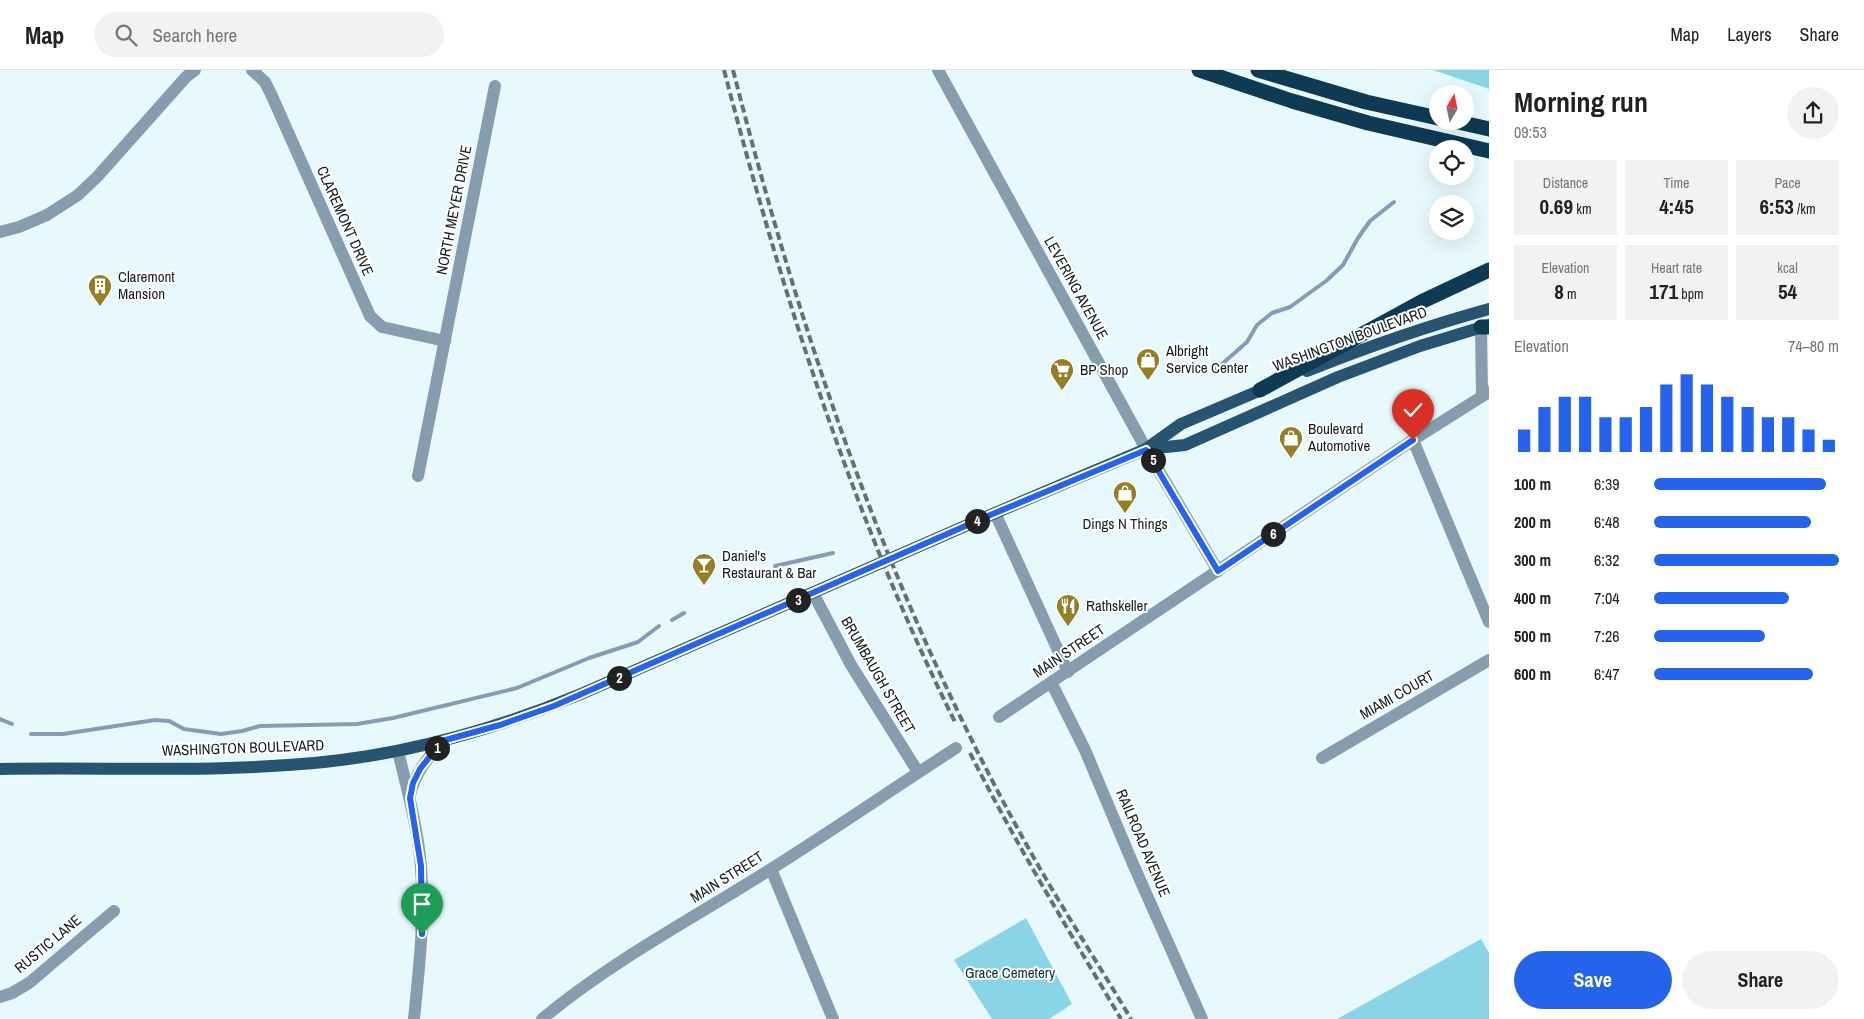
<!DOCTYPE html>
<html lang="en">
<head>
<meta charset="utf-8">
<style>
	:root { --surface:#fff; --page:#f2f2f2; --text:#222; --muted:#767676; --line:#e0e0e0; --accent:#2563eb }
	body { margin:0; font-family:"Archivo Narrow",sans-serif; background:var(--page); color:var(--text); height:100vh; display:flex; flex-direction:column; font-size:19px; white-space:nowrap }
	* { box-sizing:border-box; margin:0 }
	p { font-size:16px; color:var(--muted) }
	.icon { flex:none; width:28px; height:28px; fill:none; stroke:currentColor; stroke-width:2; stroke-linecap:round; stroke-linejoin:round }
	.map { position:relative; flex:1; overflow:hidden }
	.panel { display:flex; flex-direction:column; background:var(--surface); width:375px }
	.panel>* { flex:none }
	.needle { width:32px; rotate:9deg }
	.tools { position:absolute; left:1429px; top:15px; display:grid; gap:10px }
	.tools a { display:grid; place-items:center; width:45px; height:45px; border-radius:50%; background:var(--surface); box-shadow:0 5px 20px #0002; font-size:25px }
	.pin { position:absolute; display:grid; place-items:center; width:42px; height:42px; color:#fff; margin:-51px -21px; border-radius:50% 50% 50% 0; rotate:-45deg; box-shadow:0 0 5px #0007 }
	.pin .icon { rotate:45deg }
	.km { position:absolute; width:25px; height:25px; margin:-12px; border-radius:50%; background:#222; color:#fff; font-size:14px; line-height:25px; text-align:center }
	.round { display:grid; place-items:center; flex:none; width:52px; height:52px; border-radius:26px; background:var(--page) }
	.head { display:flex; align-items:center; justify-content:space-between; height:85px; padding:0 25px }
	h1 { font-size:28px; font-weight:800; line-height:38px }
	.stats { display:grid; grid-template-columns:repeat(3,1fr); gap:8px; height:85px; padding:5px 25px }
	.stats div { display:grid; align-content:center; border-radius:0px; background:var(--page); text-align:center }
	.stats b { font-size:21px; font-weight:800 }
	.stats small { font-size:14px; font-weight:400 }
	.stats p { font-size:14px }
	.chart { height:140px; padding:10px 25px }
	.chart p { display:flex; justify-content:space-between }
	.chart svg { width:100%; height:90px; margin-top:5px; stroke:var(--accent); stroke-width:6 }
	.action { display:flex; gap:10px; margin-top:auto; padding:10px 25px }
	.action a { flex:1; height:58px; border-radius:30px; background:var(--accent); color:#fff; font-size:20px; font-weight:800; line-height:58px; text-align:center }
	.action a+a { background:var(--page); color:var(--text) }
	ul { padding:0 25px; list-style:none; font-size:16px }
	li { display:grid; grid-template-columns:80px 60px 1fr; align-items:center; height:38px }
	li i { height:12px; border-radius:6px; background:var(--accent) }
	header { display:flex; align-items:center; gap:30px; box-sizing:border-box; height:70px; padding:0 25px; background:var(--surface); border-bottom:1px solid var(--line) }
	header strong { font-size:24px }
	nav { display:flex; gap:28px; margin-inline-start:auto; font-size:18px }
	.search { width:350px; height:45px; background:var(--page); display:flex; align-items:center; gap:12px; box-sizing:border-box; padding:0 18px; border-radius:28px; color:var(--muted); font-size:19px }
	main { display:flex; flex:1; min-height:0 }
	.map>svg:first-child { display:block }
	.green { fill:#89d4e7 }
	.lines { fill:none; stroke-linecap:round; stroke-linejoin:round }
	.stream { stroke:#899ab9; stroke-width:4 }
	.minor { stroke:#859dae; stroke-width:12 }
	.major { stroke:#275471; stroke-width:12 }
	.highway { stroke:#0e3a54; stroke-width:15 }
	.rail { stroke:#667073; stroke-width:4; stroke-dasharray:8 4; stroke-linecap:butt }
	.route-casing { stroke:#fff; stroke-width:10 }
	.route { stroke:#2563eb; stroke-width:6 }
	.labels { text-anchor:middle; stroke-width:4; stroke-linejoin:round; paint-order:stroke }
	.street-label { font-size:15px; fill:#171d1f; stroke:#fff }
	.poi-label { font-size:15px; fill:#171d1f; stroke:#fff; text-anchor:start }
	.park-label { font-size:15px; fill:#0d333c; stroke:#fff }
</style>
</head>
<body>
<header>
<strong>Map</strong>
<div class="search"><svg class="icon" aria-label="search" viewBox="0 0 24 24"><circle cx="10" cy="10" r="6"/><path d="M15 15l6 6"/></svg>Search here</div>
<nav><a>Map</a><a>Layers</a><a>Share</a></nav>
</header>
<main>
<div class="map">
<svg width="1489" height="949" viewBox="0 0 1489 949">
	<rect width="100%" height="100%" fill="#e8f9fd"/>
	<!-- green -->
	<g class="green">
		<path d="M1433 0H1489V19Z"/>
		<path d="M1026 848 1072 934 1049 949H992L954 890Z"/>
		<path d="M1481 869 1489 883V949H1337Z"/>
	</g>
	<g class="lines">
		<!-- stream -->
		<g class="stream">
			<path d="M1213 302 1247 272 1257 255 1272 243 1290 237 1326 211 1343 195 1358 168 1370 151 1394 132"/>
			<path d="M775 496 833 483"/>
			<path d="M672 550 684 543"/>
			<path d="M0 649 12 654"/>
			<path d="M31 664H63L155 650 169 651 184 659 221 664 242 661 260 656 357 654 393 648 517 618 589 588 638 572 659 556"/>
		</g>
		<!-- minor -->
		<g class="minor">
			<path d="M252 0 265 12 271 24 370 246 382 257 445 271"/>
			<path d="M938 0 1146 379 1218 501"/>
			<path d="M0 162 19 157 47 145 78 125 97 107 186 7 195 0"/>
			<path d="M1481 257 1482 326"/>
			<path d="M1413 370 1489 552"/>
			<path d="M418 406 495 16"/>
			<path d="M995 443 1068 602"/>
			<path d="M813 523 851 595 918 702"/>
			<path d="M1051 612 1085 680 1133 794 1202 949"/>
			<path d="M999 647 1413 370 1489 322"/>
			<path d="M398 681C407 719 418 758 421 797 425 848 419 898 414 949"/>
			<path d="M1322 688 1489 590"/>
			<path d="M410 725C415 703 428 688 442 671"/>
			<path d="M771 799 833 949"/>
			<path d="M0 927 12 923 29 913 114 841"/>
			<path d="M542 949C613 890 694 848 771 799 833 760 894 718 956 678"/>
		</g>
		<!-- major -->
		<g class="major">
			<path d="M1307 301C1367 277 1427 256 1489 239"/>
			<path d="M1147 379 1185 375 1338 307 1420 276 1489 255"/>
			<path d="M0 699C96 697 192 702 288 695 389 689 487 663 581 624L995 443 1146 379 1181 354 1268 317"/>
		</g>
		<!-- highway -->
		<g class="highway">
			<path d="M1199 0 1292 31 1368 53 1489 81"/>
			<path d="M1258 0 1366 32 1438 48"/>
			<path d="M1454 51 1489 59"/>
			<path d="M1481 257H1489"/>
			<path d="M1260 320 1423 231 1489 200"/>
		</g>
		<!-- rail -->
		<g class="rail">
			<path d="M724 0C782 223 852 445 955 652"/>
			<path d="M733 0C783 196 844 390 927 575 962 653 1000 729 1042 802 1071 852 1102 900 1131 949"/>
			<path d="M970 683C1016 774 1069 861 1121 949"/>
		</g>
	</g>
	<g class="lines">
		<!-- route casing -->
		<g class="route-casing">
			<path id="route" d="M422 864 421 796 410 728 413 713 420 699 442 671 500 655 554 636 995 443 1146 380 1218 501 1413 370"/>
		</g>
		<!-- route -->
		<use href="#route" class="route"/>
	</g>
	<!-- icons -->
	<defs>
		<g id="building-pin" transform="scale(1.25)"><path d="M0 17L-7.5 6A9.5 9.5 0 1 1 7.5 6Z" fill="#947f27" stroke="#fff"/><path d="M-4-6H4V6H1V3H-1V6H-4ZM-2.5-4.3h1.7v1.8h-1.7ZM.8-4.3h1.7v1.8H.8ZM-2.5-1h1.7V.8h-1.7ZM.8-1h1.7V.8H.8Z" fill="#fff"/></g>
		<g id="shop-pin" transform="scale(1.25)"><path d="M0 17L-7.5 6A9.5 9.5 0 1 1 7.5 6Z" fill="#947f27" stroke="#fff"/><path d="M-5-2.5h2.3a2.7 3.5 0 0 1 5.4 0H5L5.5 6h-11ZM-1.5-2.5h3a1.5 2.3 0 0 0-3 0Z" fill="#fff"/></g>
		<g id="supermarket-pin" transform="scale(1.25)"><path d="M0 17L-7.5 6A9.5 9.5 0 1 1 7.5 6Z" fill="#947f27" stroke="#fff"/><path d="M-6-5.5h2.5l.6 2H6L4.5 2H-2.5L-4.4-4H-6ZM-1.5 3.2a1.3 1.3 0 1 0 .1 0ZM3 3.2a1.3 1.3 0 1 0 .1 0Z" fill="#fff"/></g>
		<g id="bar-pin" transform="scale(1.25)"><path d="M0 17L-7.5 6A9.5 9.5 0 1 1 7.5 6Z" fill="#947f27" stroke="#fff"/><path d="M-6-5H6L.8 .8V4.5H3.5V6h-7V4.5H-.8V.8Z" fill="#fff"/></g>
		<g id="restaurant-pin" transform="scale(1.25)"><path d="M0 17L-7.5 6A9.5 9.5 0 1 1 7.5 6Z" fill="#947f27" stroke="#fff"/><path d="M-5-6h1v4h1v-4h1v4h1v-4h1v5L-1.5 .5V6h-2V.5L-5-1ZM5-6V6H3V1.5H1.5Q1.5-4 5-6Z" fill="#fff"/></g>
	</defs>
	<g fill-rule="evenodd">
		<use href="#building-pin" x="100" y="216"/>
		<use href="#shop-pin" x="1148" y="290"/>
		<use href="#supermarket-pin" x="1062" y="300"/>
		<use href="#shop-pin" x="1291" y="368"/>
		<use href="#shop-pin" x="1125" y="423"/>
		<use href="#bar-pin" x="704" y="495"/>
		<use href="#restaurant-pin" x="1068" y="536"/>
	</g>
	<g class="labels">
		<!-- street labels -->
		<g class="street-label">
			<text transform="translate(454 140) rotate(-79)" y="5">NORTH MEYER DRIVE</text>
			<text transform="translate(345 151) rotate(66)" y="5">CLAREMONT DRIVE</text>
			<text transform="translate(1076 218) rotate(61)" y="5">LEVERING AVENUE</text>
			<text transform="translate(1350 269) rotate(-20)" y="5">WASHINGTON BOULEVARD</text>
			<text transform="translate(1069 581) rotate(-34)" y="5">MAIN STREET</text>
			<text transform="translate(878 605) rotate(60)" y="5">BRUMBAUGH STREET</text>
			<text transform="translate(1397 625) rotate(-30)" y="5">MIAMI COURT</text>
			<text transform="translate(243 678) rotate(-2)" y="5">WASHINGTON BOULEVARD</text>
			<text transform="translate(1143 773) rotate(67)" y="5">RAILROAD AVENUE</text>
			<text transform="translate(727 807) rotate(-32)" y="5">MAIN STREET</text>
			<text transform="translate(48 874) rotate(-40)" y="5">RUSTIC LANE</text>
		</g>
		<!-- poi labels -->
		<g class="poi-label">
			<text x="118" y="212">Claremont<tspan x="118" dy="17">Mansion</tspan></text>
			<text x="1166" y="286">Albright<tspan x="1166" dy="17">Service Center</tspan></text>
			<text x="1080" y="305">BP Shop</text>
			<text x="1308" y="364">Boulevard<tspan x="1308" dy="17">Automotive</tspan></text>
			<text x="1125" y="459" text-anchor="middle">Dings N Things</text>
			<text x="722" y="491">Daniel's<tspan x="722" dy="17">Restaurant &amp; Bar</tspan></text>
			<text x="1086" y="541">Rathskeller</text>
		</g>
		<!-- park labels -->
		<g class="park-label">
			<text x="1010" y="908">Grace Cemetery</text>
		</g>
	</g>
</svg>
<div class="tools">
<a><svg class="needle" viewBox="-14 -14 28 28"><path d="M0-13l5 13h-10z" fill="#e53935"/><path d="M0 13l5-13h-10z" fill="#767676"/></svg></a>
<a><svg class="icon" aria-label="locate" viewBox="0 0 24 24"><circle cx="12" cy="12" r="6"/><path d="M12 2v4M12 18v4M2 12h4M18 12h4"/></svg></a>
<a><svg class="icon" aria-label="layers" viewBox="0 0 24 24"><path d="M12 4l9 5-9 5-9-5zM3 14l9 5 9-5"/></svg></a>
</div>
<div class="pin" style="left:422px;top:864px;background:#1e9e55"><svg class="icon" aria-label="arrive" viewBox="0 0 24 24"><path d="M6 21V4h12l-3 4 3 4H6"/></svg></div>
<div class="pin" style="left:1413px;top:370px;background:#d93025"><svg class="icon" aria-label="check" viewBox="0 0 24 24"><path d="M5 12l5 5 9-10"/></svg></div>
<b class="km" style="left:437px;top:678px">1</b>
<b class="km" style="left:619px;top:608px">2</b>
<b class="km" style="left:798px;top:530px">3</b>
<b class="km" style="left:977px;top:451px">4</b>
<b class="km" style="left:1153px;top:390px">5</b>
<b class="km" style="left:1273px;top:464px">6</b>
</div>
<section class="panel">
<div class="head"><div><h1>Morning run</h1><p>09:53</p></div><a class="round"><svg class="icon" aria-label="share" viewBox="0 0 24 24"><path d="M12 15V3M7 8l5-5 5 5M5 13v7h14v-7"/></svg></a></div>
<div class="stats">
<div><p>Distance</p><b>0.69<small> km</small></b></div>
<div><p>Time</p><b>4:45</b></div>
<div><p>Pace</p><b>6:53<small> /km</small></b></div>
</div>
<div class="stats">
<div><p>Elevation</p><b>8<small> m</small></b></div>
<div><p>Heart rate</p><b>171<small> bpm</small></b></div>
<div><p>kcal</p><b>54</b></div>
</div>
<div class="chart"><p><span>Elevation</span>74–80 m</p>
<svg viewBox="0 0 160 44" preserveAspectRatio="none"><path d="M5 44V33M15 44V22M25 44V17M35 44V17M45 44V27M55 44V27M65 44V22M75 44V11M85 44V6M95 44V11M105 44V17M115 44V22M125 44V27M135 44V27M145 44V33M155 44V38"/></svg>
</div>
<ul>
<li><b>100 m</b>6:39<i style="width:93%"></i></li>
<li><b>200 m</b>6:48<i style="width:85%"></i></li>
<li><b>300 m</b>6:32<i style="width:100%"></i></li>
<li><b>400 m</b>7:04<i style="width:73%"></i></li>
<li><b>500 m</b>7:26<i style="width:60%"></i></li>
<li><b>600 m</b>6:47<i style="width:86%"></i></li>
</ul>
<div class="action"><a>Save</a><a>Share</a></div>
</section>
</main>
</body>
</html>
